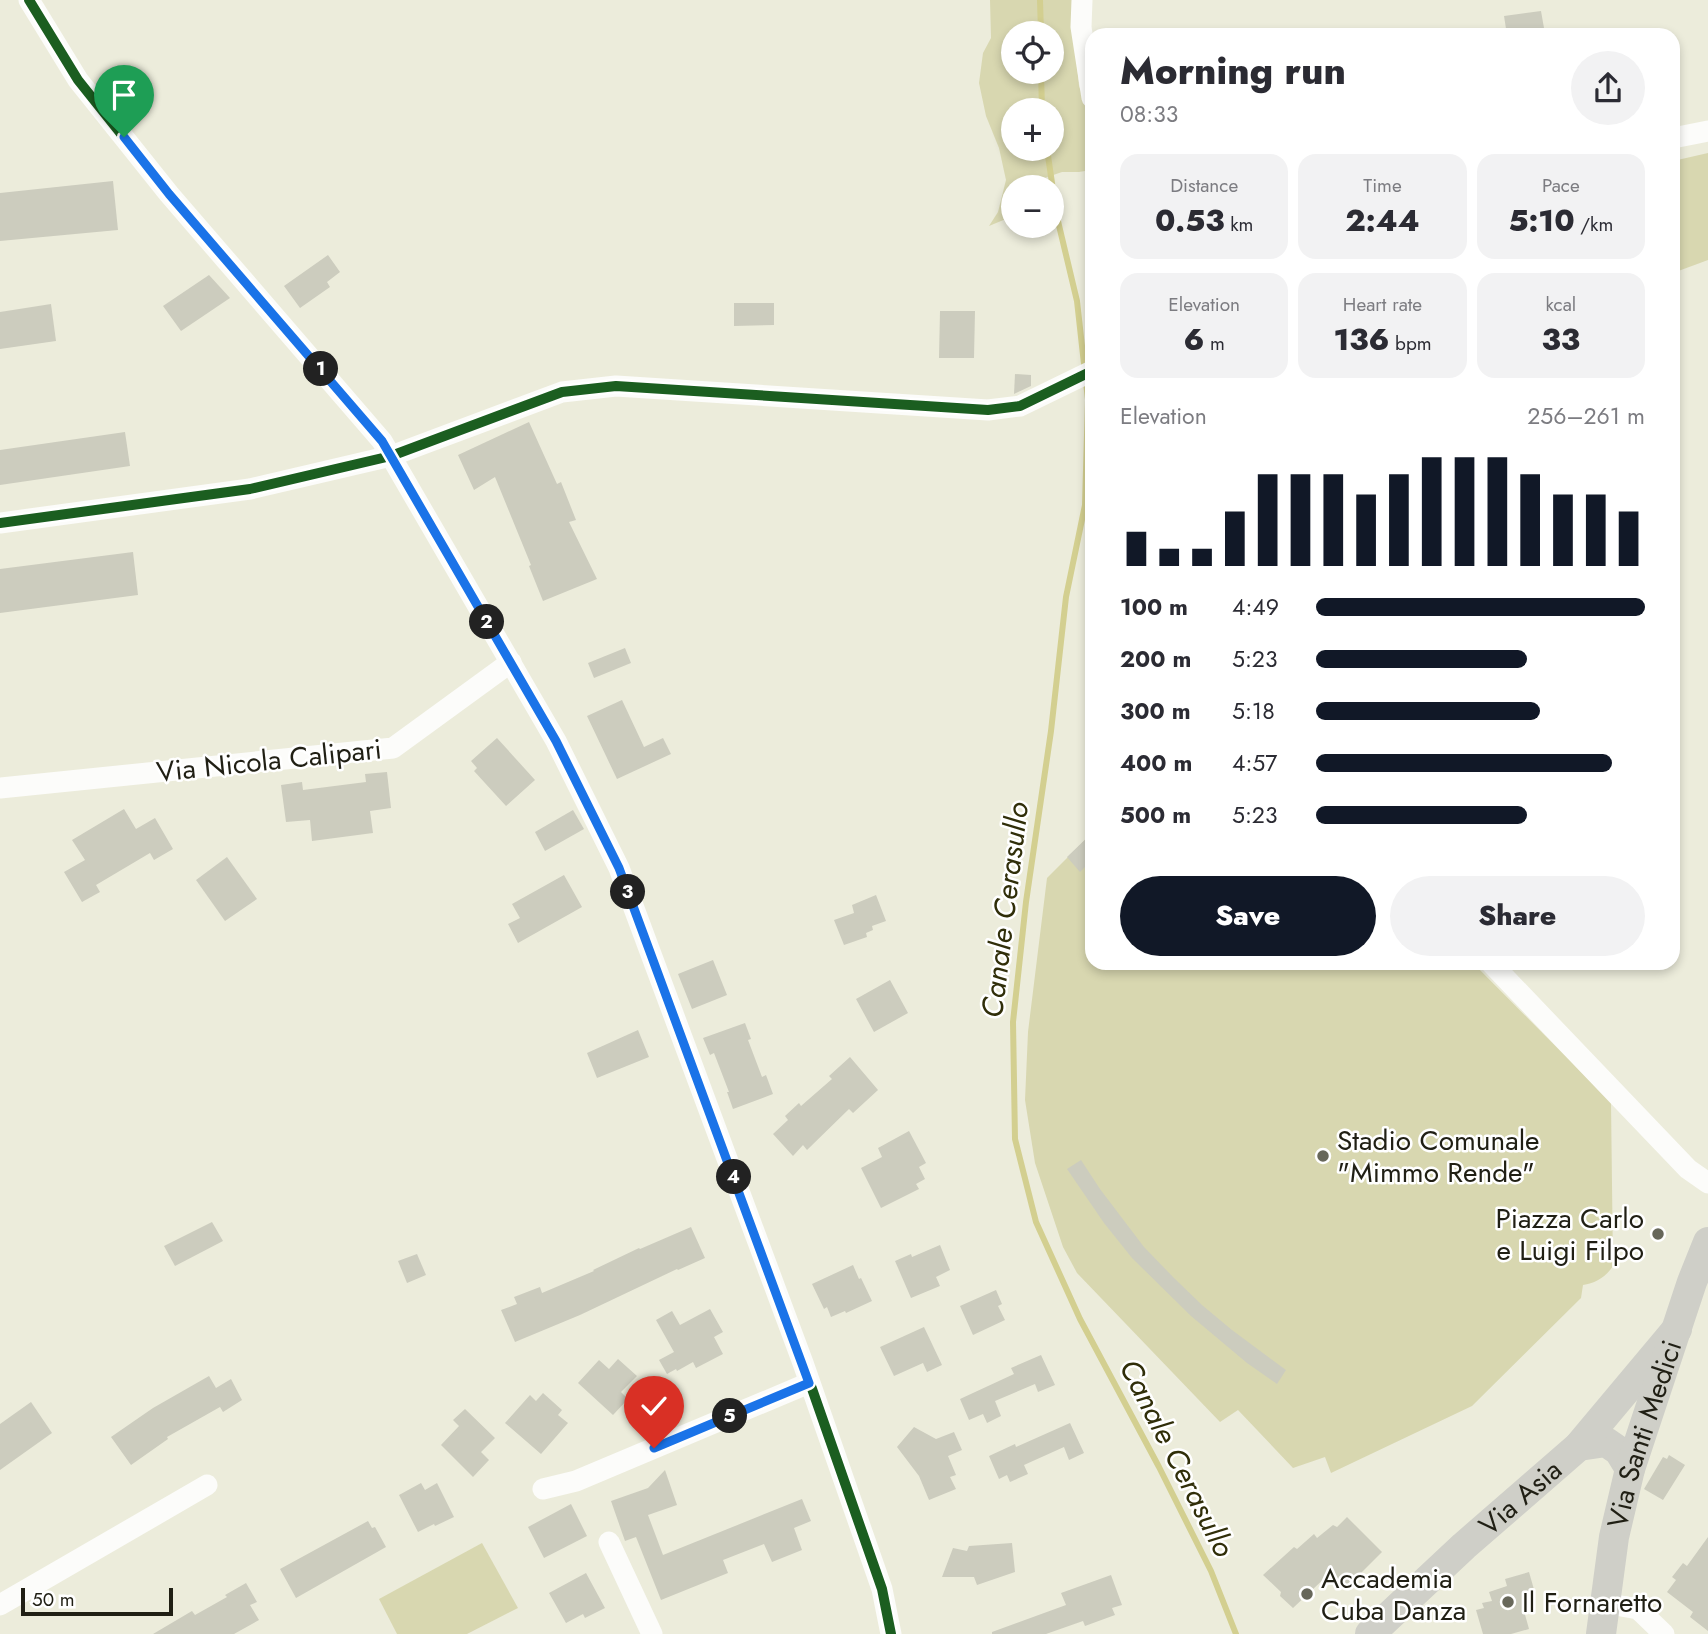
<!DOCTYPE html>
<html lang="en">
<head>
<meta charset="utf-8">
<style>
	:root { --surface:#fff; --page:#f2f2f3; --text:#2b2b33; --muted:#7c7c81; --accent:#111827 }
	body { margin:0; font-family:Jost,sans-serif; background:var(--page); color:var(--text); height:100vh; display:flex; flex-direction:column; font-size:26px; white-space:nowrap }
	* { box-sizing:border-box; margin:0 }
	p { font-size:23px; color:var(--muted) }
	.icon { flex:none; width:38px; height:38px; fill:none; stroke:currentColor; stroke-width:2; stroke-linecap:round; stroke-linejoin:round }
	.map { position:relative; flex:1; overflow:hidden }
	.details { position:absolute; left:1085px; top:28px; width:595px; height:942px; display:flex; flex-direction:column; background:var(--surface); border-radius:21px; box-shadow:0 4px 10px #0003 }
	.details>* { flex:none }
	.controls { position:absolute; left:1001px; top:21px; display:grid; gap:14px }
	.controls a { display:grid; place-items:center; width:63px; height:63px; border-radius:50%; background:var(--surface); box-shadow:0 4px 10px #0003; font-size:35px }
	.scale { position:absolute; left:21px; bottom:18px; width:152px; box-sizing:border-box; padding-left:7px; border:4px solid #201f14; border-top:0; font-size:19px; line-height:24px; white-space:nowrap; color:#201f14; -webkit-text-stroke:5px #fff; paint-order:stroke }
	.pin { position:absolute; display:grid; place-items:center; width:60px; height:60px; color:#fff; margin:-72px -30px; border-radius:50% 50% 50% 0; rotate:-45deg; box-shadow:0 0 7px #0007 }
	.pin .icon { rotate:45deg }
	.km { position:absolute; width:35px; height:35px; margin:-18px; border-radius:50%; background:#222; color:#fff; font-size:19px; line-height:35px; text-align:center }
	.round { display:grid; place-items:center; flex:none; width:74px; height:74px; border-radius:37px; background:var(--page) }
	.summary { display:flex; align-items:center; justify-content:space-between; height:119px; padding:0 35px }
	h1 { font-size:38px; font-weight:800; line-height:52px }
	.metrics { display:grid; grid-template-columns:repeat(3,1fr); gap:10px; height:119px; padding:7px 35px }
	.metrics div { display:grid; align-content:center; border-radius:18px; background:var(--page); text-align:center }
	.metrics b { font-size:30px; font-weight:800 }
	.metrics small { font-size:19px; font-weight:400 }
	.metrics p { font-size:19px }
	.chart { height:196px; padding:14px 35px }
	.chart p { display:flex; justify-content:space-between }
	.chart svg { width:100%; height:126px; margin-top:7px; stroke:var(--accent); stroke-width:6 }
	.button { display:flex; gap:14px; margin-top:auto; padding:14px 35px }
	.button a { flex:1; height:80px; border-radius:42px; background:var(--accent); color:#fff; font-size:28px; font-weight:800; line-height:80px; text-align:center }
	.button a+a { background:var(--page); color:var(--text) }
	ul { padding:0 35px; list-style:none; font-size:23px }
	li { display:grid; grid-template-columns:112px 84px 1fr; align-items:center; height:52px }
	li i { height:18px; border-radius:9px; background:var(--accent) }
	.map>svg:first-child { display:block }
	.green { fill:#d8d7b0; fill-rule:evenodd }
	.lines { fill:none; stroke-linecap:round; stroke-linejoin:round }
	.stream { stroke:#d3cf90; stroke-width:6 }
	.building { fill:#ccccbe }
	.street { stroke:#fcfcfa; stroke-width:21 }
	.secondary { stroke:#cfcfc8; stroke-width:30 }
	.cycleway-casing { stroke:#fff; stroke-width:15 }
	.cycleway { stroke:#1b5e20; stroke-width:10 }
	.route-casing { stroke:#fff; stroke-width:14 }
	.route { stroke:#1a73e8; stroke-width:9 }
	.poi-dot { fill:#67675a; stroke:#fff; stroke-width:2.5 }
	.labels { text-anchor:middle; stroke-width:5; stroke-linejoin:round; paint-order:stroke }
	.street-label { font-size:28px; fill:#201f14; stroke:#fff }
	.poi-label { font-size:28px; fill:#201f14; stroke:#fff; text-anchor:start }
	.water-label { font-size:30px; font-style:italic; fill:#302e09; stroke:#fff }
</style>
</head>
<body>
<div class="map">
<svg width="1708" height="1634" viewBox="0 0 1708 1634">
	<rect width="100%" height="100%" fill="#ececdb"/>
	<!-- green -->
	<g class="green">
		<path d="M990 0H1075L1074 32 1079 86 1085 102 1091 170 1079 172H1062L1036 181V187H1013V216L989 226 998 212 1006 180 999 148 986 116 979 83 983 53 991 38ZM1013 33H1052V72H1013ZM1013 110H1052V149H1013Z"/>
		<path d="M1708 153V260L1673 273V161Z"/>
		<path d="M1092 833V962L1473 963 1611 1102 1613 1266C1605 1278 1595 1283 1583 1285L1581 1298 1472 1406 1331 1473 1325 1457 1293 1468 1238 1410 1220 1422 1077 1273 1063 1247 1035 1163 1025 1100 1028 1032 1047 878Z"/>
		<path d="M482 1543 518 1608 467 1634H397L379 1599Z"/>
	</g>
	<g class="lines">
		<!-- stream -->
		<g class="stream">
			<path d="M1040 0 1041 33"/>
			<path d="M1041 72 1042 110"/>
			<path d="M1047 149 1057 217 1077 301 1088 400 1085 505 1066 597 1051 731 1026 902 1013 1022 1015 1139 1036 1222 1080 1319 1159 1467 1211 1571 1236 1634"/>
		</g>
	</g>
	<!-- building -->
	<g class="building">
		<path d="M1541 11 1544 28 1540 29 1541 35H1507L1504 16Z"/>
		<path d="M113 181 118 230 0 241V193Z"/>
		<path d="M328 255 340 272 327 282 330 287 300 308 284 286Z"/>
		<path d="M209 275 230 298 181 331 163 306Z"/>
		<path d="M734 303H774V325L734 326Z"/>
		<path d="M51 304 56 341 0 349V312Z"/>
		<path d="M940 311H975L974 358H939Z"/>
		<path d="M1015 374 1031 375V386L1014 394Z"/>
		<path d="M529 422 557 484 561 482 576 520 569 522 597 579 543 601 529 566 531 565 495 477 474 490 458 455Z"/>
		<path d="M125 432 130 466 0 485V450Z"/>
		<path d="M133 552 138 595 0 613V569Z"/>
		<path d="M625 648 631 663 594 678 588 663Z"/>
		<path d="M622 700 644 747 663 738 671 754 617 779 587 716Z"/>
		<path d="M497 738 535 780 506 806 474 771 477 768 471 761Z"/>
		<path d="M387 772 391 808 370 811 373 833 312 841 310 820 286 822 281 785 302 782 303 790 366 782 365 774Z"/>
		<path d="M124 809 136 829 155 818 173 849 154 860 150 853 96 885 100 892 82 902 64 872 85 860 72 840Z"/>
		<path d="M573 810 584 829 545 851 535 832Z"/>
		<path d="M1092 833V860L1080 872 1067 857Z"/>
		<path d="M227 857 257 899 225 921 196 880Z"/>
		<path d="M564 875 582 907 518 943 508 924 520 918 512 904Z"/>
		<path d="M876 895 886 921 872 926 873 930 866 933 867 937 844 945 834 920 854 913 852 905Z"/>
		<path d="M713 960 727 995 692 1009 678 974Z"/>
		<path d="M890 980 908 1013 874 1032 856 999Z"/>
		<path d="M745 1023 751 1039 748 1040 762 1077 766 1075 773 1094 733 1109 727 1092H729L714 1053 710 1055 703 1038Z"/>
		<path d="M638 1030 649 1057 597 1078 587 1053Z"/>
		<path d="M850 1057 878 1090 853 1113 849 1109 807 1150 803 1145 793 1156 773 1134 788 1120 785 1116 799 1103 801 1106 832 1079 829 1076Z"/>
		<path d="M909 1131 926 1163 919 1167 925 1179 916 1184 919 1189 881 1208 861 1168 882 1157 878 1148Z"/>
		<path d="M1081 1160 1100 1189 1144 1247 1173 1277 1202 1305 1232 1330 1286 1370 1277 1384 1247 1363 1191 1316 1132 1258 1104 1223 1067 1169Z"/>
		<path d="M212 1222 223 1241 175 1266 164 1246Z"/>
		<path d="M691 1227 705 1258 678 1270 677 1269 580 1315 515 1342 501 1310 517 1304 514 1297 540 1287 542 1293 594 1271 593 1270 639 1248 640 1249Z"/>
		<path d="M940 1245 950 1270 936 1277 940 1286 911 1298 895 1261 911 1254 912 1257Z"/>
		<path d="M417 1254 426 1275 407 1283 398 1261Z"/>
		<path d="M853 1265 859 1279 861 1278 872 1301 846 1313 845 1311 831 1317 827 1307 824 1309 812 1284Z"/>
		<path d="M996 1290 1002 1304 998 1306 1005 1320 973 1335 960 1306Z"/>
		<path d="M710 1309 723 1332 714 1337 723 1354 696 1368 693 1362 677 1371 676 1369 667 1374 659 1360 674 1352 656 1320 672 1311 680 1325Z"/>
		<path d="M924 1327 942 1365 927 1372 923 1363 894 1376 880 1347Z"/>
		<path d="M1041 1355 1055 1385 1038 1392 1035 1384 995 1401 1001 1416 987 1423 983 1414 969 1420 960 1399 1014 1374 1011 1368Z"/>
		<path d="M618 1359 637 1376 621 1392 628 1399 613 1415 578 1383 599 1360 609 1369Z"/>
		<path d="M209 1376 216 1388 231 1379 242 1400 223 1412 220 1407 167 1437 168 1439 131 1465 111 1437 153 1408Z"/>
		<path d="M543 1393 562 1410 558 1415 568 1423 541 1454 505 1423 530 1395 536 1401Z"/>
		<path d="M31 1402 52 1433 0 1470V1424Z"/>
		<path d="M465 1409 495 1438 481 1452 489 1460 473 1477 441 1445 459 1426 453 1420Z"/>
		<path d="M1070 1423 1084 1453 1069 1460 1064 1447 1024 1465 1028 1474 1010 1482 1007 1475 999 1479 989 1456 1015 1444 1016 1447Z"/>
		<path d="M914 1427 936 1439 954 1432 962 1450 948 1456 956 1475 950 1477 956 1489 929 1500 919 1476 897 1447Z"/>
		<path d="M1669 1455 1685 1465 1663 1500 1644 1489 1663 1457 1667 1459Z"/>
		<path d="M665 1470 677 1505 648 1515 663 1555 802 1499 811 1521 794 1528 802 1550 772 1562 764 1544 723 1560 728 1573 661 1600 636 1537 625 1541 611 1501 648 1488Z"/>
		<path d="M421 1483 425 1490 437 1483 454 1517 435 1526 434 1524 418 1532 399 1495Z"/>
		<path d="M571 1504 587 1536 544 1558 528 1527Z"/>
		<path d="M1347 1517 1382 1552 1347 1587H1340L1329 1574 1293 1608 1280 1596 1281 1592 1263 1575 1294 1547 1297 1549 1314 1534 1317 1538 1333 1525 1337 1527Z"/>
		<path d="M368 1521 372 1528 375 1527 386 1547 296 1598 280 1569Z"/>
		<path d="M1708 1537V1631L1690 1617 1693 1612 1667 1592 1676 1580 1672 1577 1683 1563 1687 1566Z"/>
		<path d="M1012 1543 1015 1572 977 1585 974 1577H942L953 1548 967 1551 969 1546Z"/>
		<path d="M1529 1572 1535 1593 1527 1595 1531 1609 1524 1611 1529 1629 1511 1634H1483L1476 1610 1484 1608 1482 1603 1492 1601 1489 1592 1507 1586 1505 1579Z"/>
		<path d="M586 1573 605 1608 585 1618 583 1614 566 1623 549 1593Z"/>
		<path d="M1111 1575 1122 1605 1112 1608 1115 1615 1085 1626 1083 1621 1046 1634H992V1632L1066 1605 1061 1593Z"/>
		<path d="M246 1583 257 1602 250 1605 259 1620 234 1634H153L192 1611 195 1615 227 1597 225 1595Z"/>
	</g>
	<g class="lines">
		<!-- street -->
		<g class="street">
			<path d="M29 0 78 80 169 194 382 441 556 741 619 868 803 1363 882 1589 891 1634"/>
			<path d="M1082 0 1081 27 1092 98"/>
			<path d="M1673 138 1708 131"/>
			<path d="M0 523 250 489 391 456 562 392 616 386 988 410 1020 406 1092 371"/>
			<path d="M0 788 393 748 511 662"/>
			<path d="M1490 962 1688 1169 1708 1183"/>
			<path d="M543 1489 576 1481 809 1383"/>
			<path d="M609 1542 652 1634"/>
			<path d="M1604 1603 1638 1609 1664 1634"/>
			<path d="M0 1605 207 1485"/>
		</g>
		<!-- secondary -->
		<g class="secondary">
			<path d="M1579 1446 1606 1442 1619 1451 1630 1469"/>
			<path id="s1" d="M1370 1634 1464 1546 1579 1446 1677 1329"/>
			<path id="s2" d="M1601 1634 1614 1537 1630 1469 1692 1282 1708 1242"/>
		</g>
		<!-- cycleway casing -->
		<g class="cycleway-casing">
			<g id="cycleway">
				<path d="M29 0 78 80 169 194 382 441 556 741 619 868 803 1363 882 1589 891 1634"/>
				<path d="M0 523 250 489 391 456 562 392 616 386 988 410 1020 406 1092 371"/>
			</g>
		</g>
		<!-- cycleway -->
		<use href="#cycleway" class="cycleway"/>
	</g>
	<g class="lines">
		<!-- route casing -->
		<g class="route-casing">
			<path id="route" d="M124 137 169 194 382 441 556 741 619 868 809 1383 654 1448"/>
		</g>
		<!-- route -->
		<use href="#route" class="route"/>
	</g>
	<!-- markers -->
	<g class="poi-dot">
		<circle cx="1323" cy="1156" r="7"/>
		<circle cx="1658" cy="1234" r="7"/>
		<circle cx="1307" cy="1594" r="7"/>
		<circle cx="1508" cy="1602" r="7"/>
	</g>
	<g class="labels">
		<!-- street labels -->
		<g class="street-label">
			<text transform="translate(269 760) rotate(-6)" y="10">Via Nicola Calipari</text>
			<text dy="10" stroke="none"><textPath href="#s2" startOffset="205">Via Santi Medici</textPath></text>
			<text dy="10" stroke="none"><textPath href="#s1" startOffset="203">Via Asia</textPath></text>
		</g>
		<!-- poi labels -->
		<g class="poi-label">
			<text x="1337" y="1150">Stadio Comunale<tspan x="1337" dy="32">"Mimmo Rende"</tspan></text>
			<text x="1644" y="1228" text-anchor="end">Piazza Carlo<tspan x="1644" dy="32">e Luigi Filpo</tspan></text>
			<text x="1321" y="1588">Accademia<tspan x="1321" dy="32">Cuba Danza</tspan></text>
			<text x="1522" y="1612">Il Fornaretto</text>
		</g>
		<!-- water labels -->
		<g class="water-label">
			<text transform="translate(1005 910) rotate(-83)" y="10">Canale Cerasullo</text>
			<text transform="translate(1177 1458) rotate(63)" y="10">Canale Cerasullo</text>
		</g>
	</g>
</svg>
<div class="controls">
<a><svg class="icon" aria-label="locate" viewBox="0 0 24 24"><circle cx="12" cy="12" r="6"/><path d="M12 2v4M12 18v4M2 12h4M18 12h4"/></svg></a>
<a>+</a>
<a>−</a>
</div>
<div class="scale">50 m</div>
<div class="pin" style="left:124px;top:137px;background:#1e9e55"><svg class="icon" aria-label="arrive" viewBox="0 0 24 24"><path d="M6 21V4h12l-3 4 3 4H6"/></svg></div>
<div class="pin" style="left:654px;top:1448px;background:#d93025"><svg class="icon" aria-label="check" viewBox="0 0 24 24"><path d="M5 12l5 5 9-10"/></svg></div>
<b class="km" style="left:321px;top:369px">1</b>
<b class="km" style="left:487px;top:622px">2</b>
<b class="km" style="left:628px;top:892px">3</b>
<b class="km" style="left:734px;top:1177px">4</b>
<b class="km" style="left:730px;top:1416px">5</b>
<section class="details">
<div class="summary"><div><h1>Morning run</h1><p>08:33</p></div><a class="round"><svg class="icon" aria-label="share" viewBox="0 0 24 24"><path d="M12 15V3M7 8l5-5 5 5M5 13v7h14v-7"/></svg></a></div>
<div class="metrics">
<div><p>Distance</p><b>0.53<small> km</small></b></div>
<div><p>Time</p><b>2:44</b></div>
<div><p>Pace</p><b>5:10<small> /km</small></b></div>
</div>
<div class="metrics">
<div><p>Elevation</p><b>6<small> m</small></b></div>
<div><p>Heart rate</p><b>136<small> bpm</small></b></div>
<div><p>kcal</p><b>33</b></div>
</div>
<div class="chart"><p><span>Elevation</span>256–261 m</p>
<svg viewBox="0 0 160 44" preserveAspectRatio="none"><path d="M5 44V32M15 44V38M25 44V38M35 44V25M45 44V12M55 44V12M65 44V12M75 44V19M85 44V12M95 44V6M105 44V6M115 44V6M125 44V12M135 44V19M145 44V19M155 44V25"/></svg>
</div>
<ul>
<li><b>100 m</b>4:49<i style="width:100%"></i></li>
<li><b>200 m</b>5:23<i style="width:64%"></i></li>
<li><b>300 m</b>5:18<i style="width:68%"></i></li>
<li><b>400 m</b>4:57<i style="width:90%"></i></li>
<li><b>500 m</b>5:23<i style="width:64%"></i></li>
</ul>
<div class="button"><a>Save</a><a>Share</a></div>
</section>
</div>
</body>
</html>
